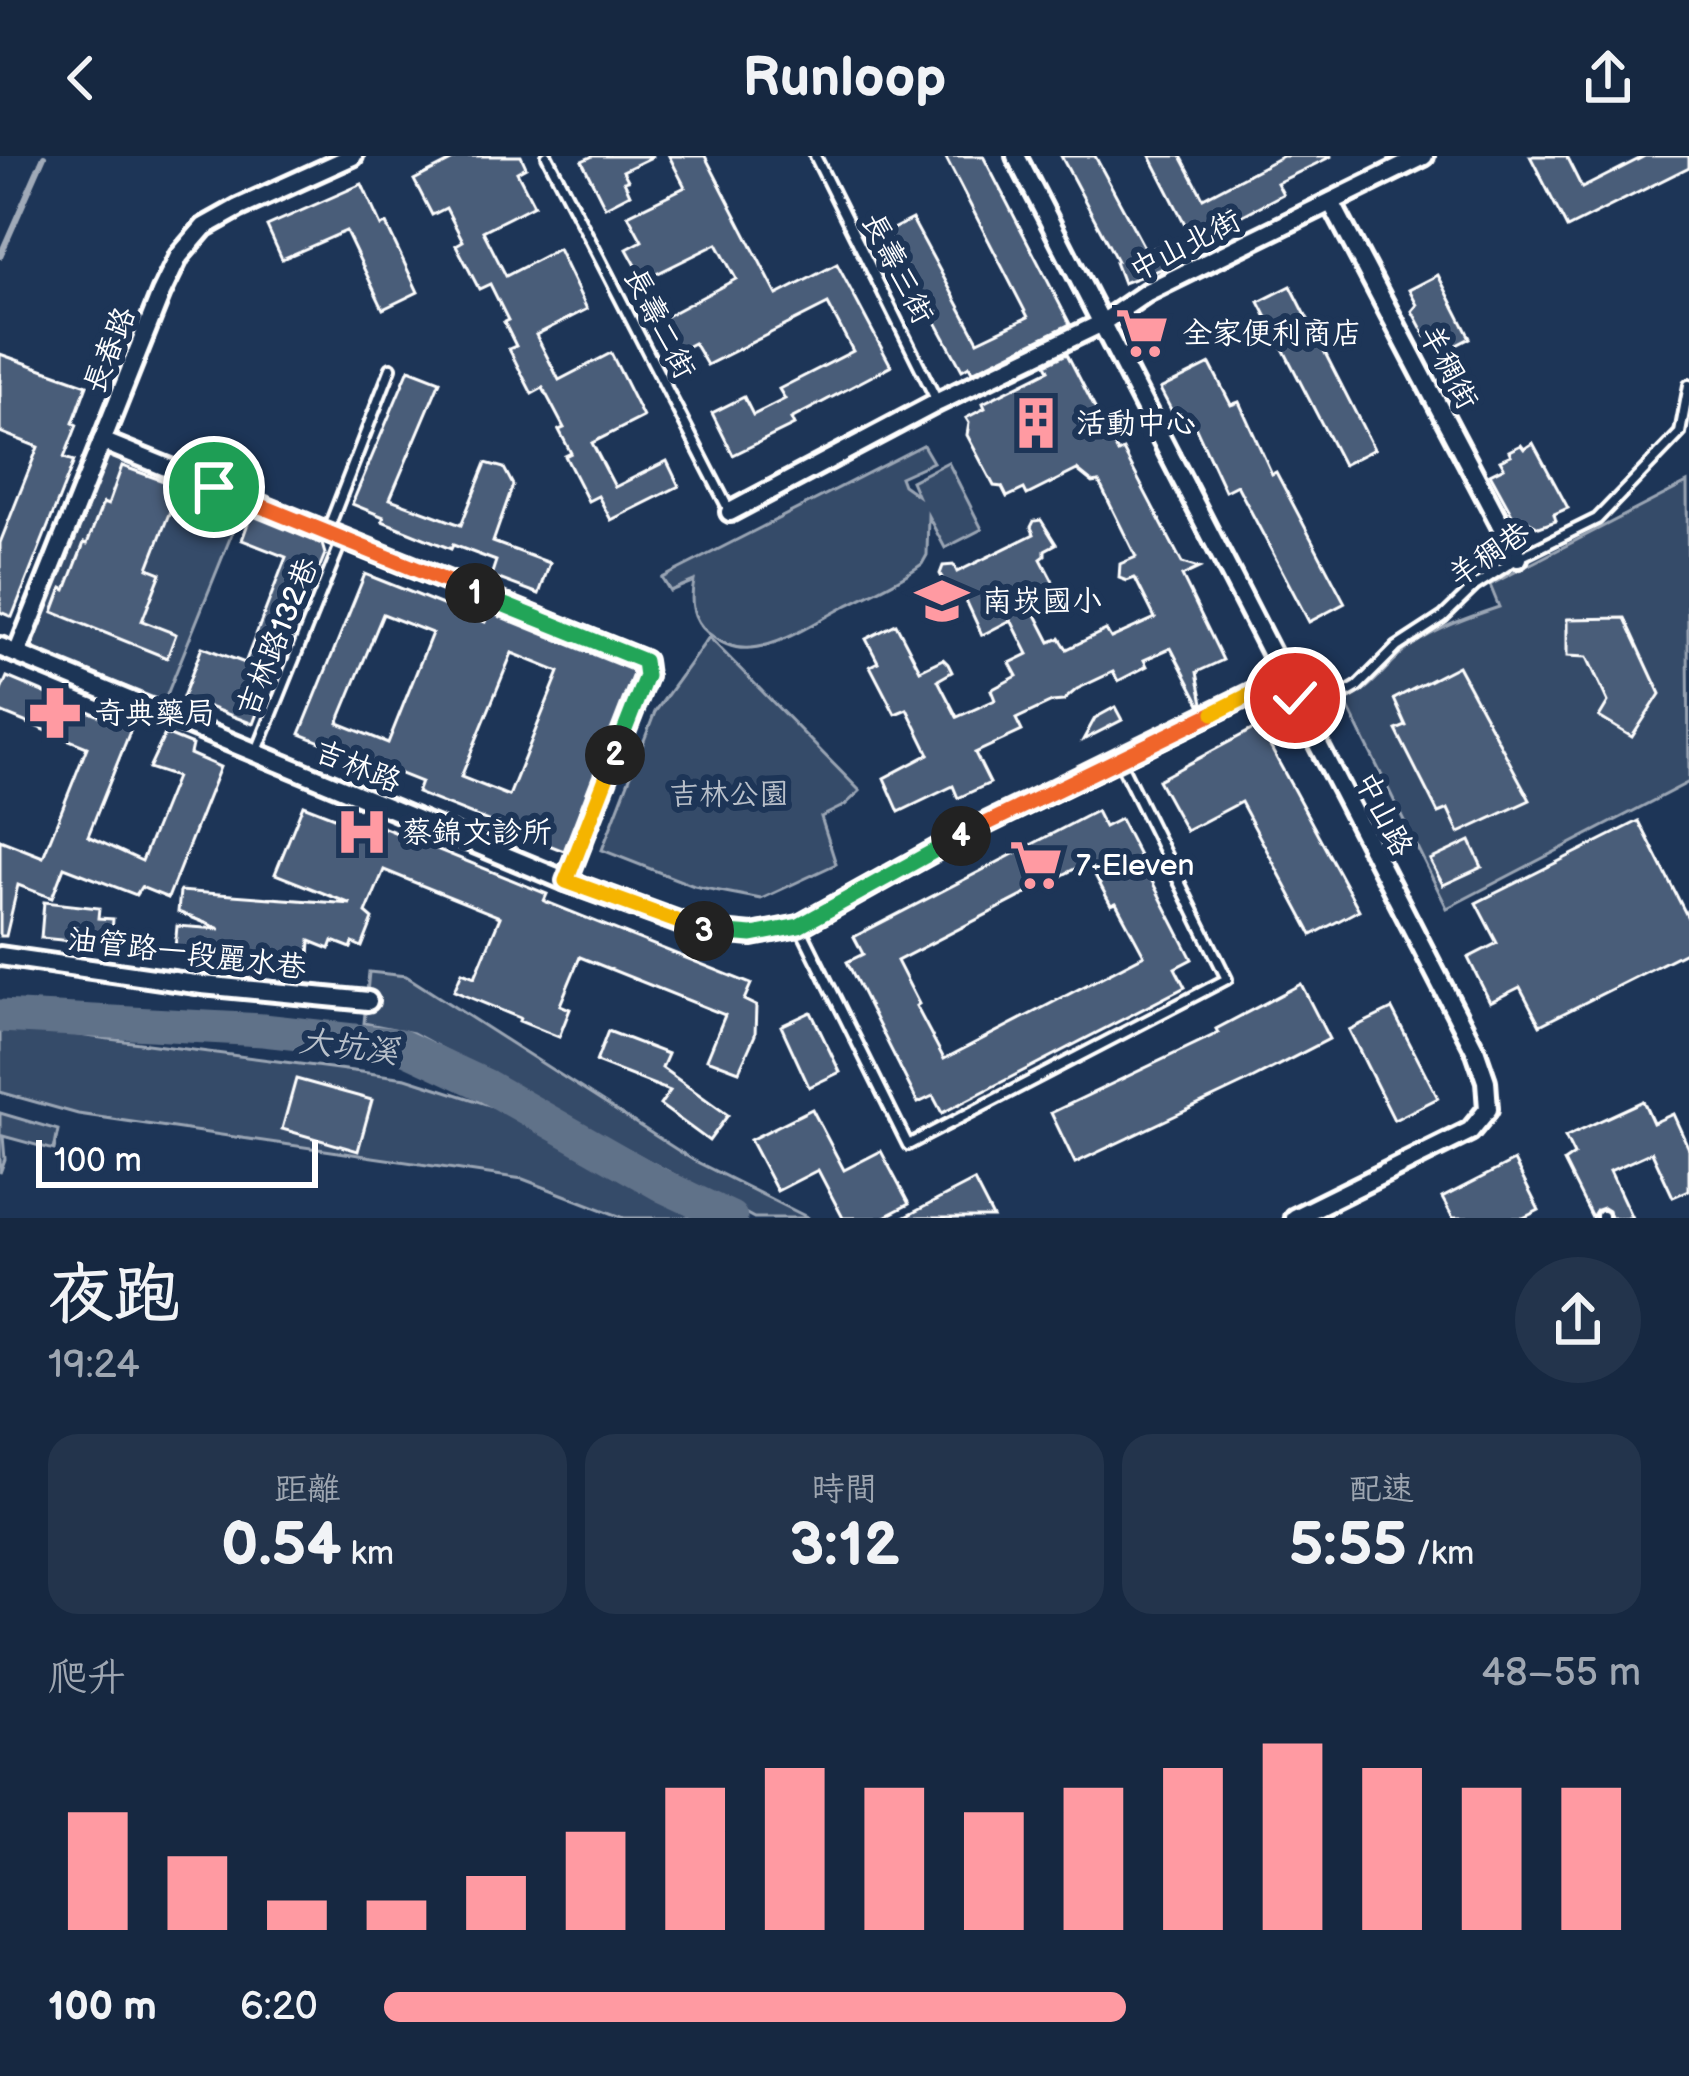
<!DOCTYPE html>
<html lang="zh-TW">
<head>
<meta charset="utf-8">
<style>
	:root { --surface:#162841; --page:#23344c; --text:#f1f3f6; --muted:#9ea6b1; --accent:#ff9aa2 }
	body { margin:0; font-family:"Balsamiq Sans","LXGW WenKai TC",sans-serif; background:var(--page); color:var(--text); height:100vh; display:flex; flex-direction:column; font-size:45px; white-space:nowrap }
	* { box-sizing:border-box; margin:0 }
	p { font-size:39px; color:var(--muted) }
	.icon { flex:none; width:66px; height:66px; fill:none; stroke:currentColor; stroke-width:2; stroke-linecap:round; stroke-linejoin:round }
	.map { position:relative; height:1062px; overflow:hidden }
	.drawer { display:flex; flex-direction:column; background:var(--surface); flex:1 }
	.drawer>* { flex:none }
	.scale { position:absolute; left:36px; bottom:30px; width:282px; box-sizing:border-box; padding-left:12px; border:6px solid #fff; border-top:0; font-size:33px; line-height:42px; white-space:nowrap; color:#fff; -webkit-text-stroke:9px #1d3557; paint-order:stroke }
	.pin { position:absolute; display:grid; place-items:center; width:102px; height:102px; color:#fff; margin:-51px; border:6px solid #fff; border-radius:50%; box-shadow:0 3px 12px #0007 }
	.km { position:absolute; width:60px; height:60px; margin:-30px; border-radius:50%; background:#222; color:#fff; font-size:33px; line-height:60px; text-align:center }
	.round { display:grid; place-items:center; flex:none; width:126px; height:126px; border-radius:63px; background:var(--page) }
	.headline { display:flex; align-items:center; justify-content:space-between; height:204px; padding:0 48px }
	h1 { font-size:66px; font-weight:700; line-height:90px }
	.figures { display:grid; grid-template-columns:repeat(3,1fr); gap:18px; height:204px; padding:12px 48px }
	.figures div { display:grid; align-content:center; border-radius:30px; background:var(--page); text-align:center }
	.figures b { font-size:60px; font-weight:700 }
	.figures small { font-size:33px; font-weight:400 }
	.figures p { font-size:33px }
	.chart { height:336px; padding:24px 48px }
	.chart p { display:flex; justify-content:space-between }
	.chart svg { width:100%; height:216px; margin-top:12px; stroke:var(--accent); stroke-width:6 }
	ul { padding:0 48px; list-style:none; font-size:39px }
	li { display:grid; grid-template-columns:192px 144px 1fr; align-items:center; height:90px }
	li i { height:30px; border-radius:15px; background:var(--accent) }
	header { display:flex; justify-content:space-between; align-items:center; height:156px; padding:0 48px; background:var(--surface); font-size:54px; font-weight:700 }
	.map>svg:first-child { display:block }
	.green { fill:#364b69; stroke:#9aa5b4; stroke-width:3 }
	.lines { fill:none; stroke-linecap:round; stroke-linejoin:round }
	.stream { stroke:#a0aab8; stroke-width:6 }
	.river { stroke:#617289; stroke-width:33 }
	.building { fill:#4a5d79; stroke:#fff; stroke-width:3; fill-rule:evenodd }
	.lane-casing { stroke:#fff; stroke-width:16 }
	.street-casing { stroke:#fff; stroke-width:26 }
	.lane { stroke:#1d3557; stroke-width:8 }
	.street { stroke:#1d3557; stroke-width:16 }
	.split-1-casing { stroke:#fff; stroke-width:24 }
	.split-2-casing { stroke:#fff; stroke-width:24 }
	.split-3-casing { stroke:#fff; stroke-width:24 }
	.split-4-casing { stroke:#fff; stroke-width:24 }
	.split-5-casing { stroke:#fff; stroke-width:24 }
	.split-6-casing { stroke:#fff; stroke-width:24 }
	.split-1 { stroke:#f0652b; stroke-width:15 }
	.split-2 { stroke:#22a559; stroke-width:15 }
	.split-3 { stroke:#f5b400; stroke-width:15 }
	.split-4 { stroke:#22a559; stroke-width:15 }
	.split-5 { stroke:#f0652b; stroke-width:15 }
	.split-6 { stroke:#f5b400; stroke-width:15 }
	.labels { text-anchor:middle; stroke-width:12; stroke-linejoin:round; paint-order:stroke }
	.street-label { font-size:30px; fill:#fff; stroke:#1d3557 }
	.poi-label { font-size:30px; fill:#fff; stroke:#1d3557; text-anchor:start }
	.park-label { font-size:30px; fill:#b9c0ca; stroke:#1d3557 }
	.water-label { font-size:33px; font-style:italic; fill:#b8c0ca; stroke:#1d3557 }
</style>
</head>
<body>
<header><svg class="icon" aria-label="back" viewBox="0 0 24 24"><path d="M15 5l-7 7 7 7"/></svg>Runloop<svg class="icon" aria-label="share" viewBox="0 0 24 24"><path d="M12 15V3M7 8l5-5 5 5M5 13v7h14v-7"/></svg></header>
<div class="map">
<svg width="1689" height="1062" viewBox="0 0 1689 1062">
	<rect width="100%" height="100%" fill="#1d3557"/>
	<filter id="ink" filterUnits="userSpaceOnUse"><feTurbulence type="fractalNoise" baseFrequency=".00833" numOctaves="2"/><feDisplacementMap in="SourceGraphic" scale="24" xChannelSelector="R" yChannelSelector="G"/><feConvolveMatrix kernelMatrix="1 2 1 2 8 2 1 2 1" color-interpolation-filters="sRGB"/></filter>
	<g filter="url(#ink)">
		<!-- green -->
		<g class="green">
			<path d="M923 289 933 306 900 321 903 329 917 339 911 325 948 306 982 373 945 392 928 360 927 399 922 408C899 425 872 437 846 450 817 465 784 489 751 492 734 494 720 487 708 477 691 462 690 445 694 425L670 435 662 422Z"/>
			<path d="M105 295 243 350 164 546 26 491Z"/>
			<path d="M1687 327 1689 626 1447 752 1345 545C1375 532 1386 508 1411 490 1437 472 1469 461 1499 451L1490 429Z"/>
			<path d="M709 481 860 635 845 649 821 661 836 708 761 743 694 730 602 694 655 556Z"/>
			<path d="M369 816 406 820 693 1004 809 1062H754L413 877 364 867Z"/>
			<path d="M0 866 18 871 406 922 508 955 695 1062H624L523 1023 78 958 0 936Z"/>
			<path d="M0 957 58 974 54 994 3 980 5 1003 0 1017Z"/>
		</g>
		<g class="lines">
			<!-- stream -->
			<path class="stream" d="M0 100 44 0"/>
			<!-- river -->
			<path class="river" d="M0 860 263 874 399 889 487 930 663 1030 731 1062"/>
		</g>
		<!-- building -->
		<g class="building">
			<path d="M461 0H521L526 11 517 16 534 49 483 75 506 120 558 93 587 153 536 179 559 224 611 197 643 261 592 287 615 331 667 305 679 330 611 364 598 340 588 345 565 300 571 297 559 274 564 272 543 232 532 238 509 193 516 190 504 166 508 164 490 128 479 133 456 89 463 85 446 52 432 59 414 24Z"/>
			<path d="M593 0H654L623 15 628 24 624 25 630 38 605 51 582 5Z"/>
			<path d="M669 0H705L777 139 837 108 891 210 791 263 794 269 733 299 712 257 744 241 753 259 785 243 779 233 853 195 828 148 707 209 694 187 679 195 661 163 736 123 717 88 644 124 627 93 642 85 628 59 685 31Z"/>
			<path d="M945 0H983L1070 168 972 216 969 210 962 214 887 76 912 63 978 185 1028 161Z"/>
			<path d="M1061 0H1095L1146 95 1165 88 1172 109 1123 127 1115 106 1117 105Z"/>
			<path d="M1150 0H1181L1203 42 1283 0H1332L1277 27 1283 38 1224 69 1219 59 1188 74Z"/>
			<path d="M1530 0H1566L1582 32 1645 0H1689V11L1567 72Z"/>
			<path d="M362 28 381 70 386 68 418 136 383 153 346 75 282 103 267 70Z"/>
			<path d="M1438 119 1470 182 1441 197 1431 178 1426 181 1412 155 1417 149 1409 134Z"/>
			<path d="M1291 130 1374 293 1343 309 1259 146Z"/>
			<path d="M0 198 87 229 73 267 77 269 64 302 74 305 12 461 0 456V387L38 291 0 276Z"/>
			<path d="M1067 198 1118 297 1123 294 1182 407 1199 412 1182 420 1223 504 1197 516 1203 547 1200 548 1171 492 1144 504 1147 510 1118 525 1113 516 1077 533 1063 545 1052 546 1016 563 1022 575 975 597 990 627 958 642 953 630 899 656 884 622 929 598 907 553 895 558 870 510 878 506 866 483 896 468 920 514 943 503 948 508 952 516 938 524 957 561 995 544 991 534 1017 520 1010 507 1028 498 1011 464 982 479 965 442H953L940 418 943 410 954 409 957 416 1034 378 1031 371 1034 365 1041 364 1056 388 1045 394V400L1041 403 1061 441 1033 453 1050 486 1060 482 1067 493 1106 474 1111 482 1155 462 1135 422 1127 425 1119 422 1120 408 1136 401 1099 326 1093 327 1077 314 1027 339 1024 333 1007 341 1002 331 994 330 967 279 969 267 966 262 985 252 983 247 1049 214 1046 208Z"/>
			<path d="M1210 208 1231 249 1239 246 1272 318 1276 316 1345 447 1309 466 1237 329 1225 335 1190 259 1177 265 1160 233Z"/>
			<path d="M409 213 440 225 390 343 461 369 486 307 504 312 513 329 493 386 550 407 539 438 491 420 496 405 453 389 451 393 382 365 384 361 352 348Z"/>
			<path d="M1533 287 1568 352 1554 358 1556 365 1539 371 1526 364 1518 369 1490 318 1504 311 1500 304 1511 299 1509 295 1521 289 1524 293Z"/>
			<path d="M122 310 183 332 174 357 170 355 148 412 161 417 142 465 176 478 167 502 53 456 62 432 66 434 84 387 87 388 103 347 108 349Z"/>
			<path d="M251 359 322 388 325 398 282 504 278 502 253 568 183 541 202 491 245 507 286 401 242 384Z"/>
			<path d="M365 418 485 466 489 456 632 514 633 518 564 695 417 637 421 626 300 578ZM383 458 432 477 388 587 338 567ZM512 497 559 516 509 640 461 621Z"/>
			<path d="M1625 462 1660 538 1632 581 1599 561 1608 546 1587 501 1567 500V463Z"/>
			<path d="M1458 510 1530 644 1459 677 1448 653 1438 657 1396 574 1406 570 1394 543Z"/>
			<path d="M7 521 131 573 88 680 142 705 176 621 149 612 165 578 192 589 190 598 220 611 168 742 141 731 136 739 64 711 52 742 18 729 6 780H0V684L43 701 87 591 0 556V537Z"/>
			<path d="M1115 551 1122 564 1083 584 1095 562Z"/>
			<path d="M1259 570 1359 754 1312 779 1241 646 1186 675 1158 624Z"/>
			<path d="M303 649 362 672 365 664 547 738 544 745 751 828 744 844 756 850 755 879 739 915 707 903 725 859 580 801 560 849 570 853 559 881 519 865 520 862 454 835 462 816 475 821 500 761 384 714 366 757 373 763 362 791 353 787 351 792 333 785 330 793 310 785 309 802 175 792 177 770 220 773 178 756 180 735 351 748 275 718Z"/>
			<path d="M1096 655 1104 671 1120 663 1192 803 1175 812 1185 831 942 957 933 940 918 947 847 806 863 798 854 781ZM1088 706 1111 749 1116 747 1144 799 944 903 916 850 919 848 897 805Z"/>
			<path d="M1639 665 1689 764V794L1540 869 1520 831 1490 846 1468 802 1497 787 1476 747Z"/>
			<path d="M1470 685 1482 711 1443 729 1430 704Z"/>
			<path d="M44 746 99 752 98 762 113 763 111 789 41 782Z"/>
			<path d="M1301 828 1329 883 1244 927 1075 1007 1051 957 1218 877 1216 873Z"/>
			<path d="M1392 853 1438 942 1394 964 1349 874Z"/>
			<path d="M811 856 840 916 809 931 781 870Z"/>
			<path d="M608 875 668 898 662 912 728 959 709 985 660 949 670 935 596 906Z"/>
			<path d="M296 923 372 944 358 995 282 973Z"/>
			<path d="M1643 945 1653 967 1673 958 1689 993V1034L1673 1041 1652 996 1610 1015 1632 1062H1610L1608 1055 1603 1052 1597 1054 1592 1062 1564 1006 1574 999 1565 981Z"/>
			<path d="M812 953 844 1014 881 995 909 1048 882 1062H843L818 1014 777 1035 750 984Z"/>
			<path d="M1514 1005 1539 1054 1523 1062H1453L1442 1042Z"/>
			<path d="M974 1025 993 1062H903Z"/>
		</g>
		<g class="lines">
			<!-- lane casing -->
			<g class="lane-casing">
				<g id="lane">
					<path d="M547 0 730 356"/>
					<path d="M815 0 937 245"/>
					<path d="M327 376 391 212"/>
					<path d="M1307 560 1357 531 1397 491 1443 461 1475 430 1518 402 1597 363 1680 277 1689 229"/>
					<path d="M257 595 342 384"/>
					<path d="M800 771 908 989 1227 823 1119 604"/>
					<path d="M1602 1060V1062"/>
				</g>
			</g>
			<!-- street casing -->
			<g class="street-casing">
				<g id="street">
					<path d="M1016 0 1476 896 1486 925 1488 953 1470 975 1294 1062"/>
					<path d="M1331 46 1518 402"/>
					<path d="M102 285 644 505 646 520 566 725"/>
					<path d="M730 356 938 246 1102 167 1147 136 1424 0"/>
					<path d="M0 491 566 725 700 774 752 779 799 770 968 676 1285 521"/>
					<path d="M17 498 161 137 179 100 204 71 238 52 353 0"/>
					<path d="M0 800 202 829 368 845"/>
				</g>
			</g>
			<!-- lane -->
			<use href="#lane" class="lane"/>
			<!-- street -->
			<use href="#street" class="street"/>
		</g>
	</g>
	<g class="lines" filter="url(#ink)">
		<!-- split-1 casing -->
		<g class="split-1-casing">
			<path id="split-1" d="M214 331 475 437"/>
		</g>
		<!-- split-2 casing -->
		<g class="split-2-casing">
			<path id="split-2" d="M475 437 644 505 646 520 615 599"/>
		</g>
		<!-- split-3 casing -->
		<g class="split-3-casing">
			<path id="split-3" d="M615 599 566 725 704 775"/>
		</g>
		<!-- split-4 casing -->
		<g class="split-4-casing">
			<path id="split-4" d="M704 775 752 779 799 770 961 680"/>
		</g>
		<!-- split-5 casing -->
		<g class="split-5-casing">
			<path id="split-5" d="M961 680 1214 557"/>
		</g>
		<!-- split-6 casing -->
		<g class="split-6-casing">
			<path id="split-6" d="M1214 557 1285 521 1295 542"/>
		</g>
		<!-- split-1 -->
		<use href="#split-1" class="split-1"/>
		<!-- split-2 -->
		<use href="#split-2" class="split-2"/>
		<!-- split-3 -->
		<use href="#split-3" class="split-3"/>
		<!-- split-4 -->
		<use href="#split-4" class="split-4"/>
		<!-- split-5 -->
		<use href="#split-5" class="split-5"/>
		<!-- split-6 -->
		<use href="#split-6" class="split-6"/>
	</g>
	<!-- icons -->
	<defs>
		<g id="supermarket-bare" transform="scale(4.14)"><path d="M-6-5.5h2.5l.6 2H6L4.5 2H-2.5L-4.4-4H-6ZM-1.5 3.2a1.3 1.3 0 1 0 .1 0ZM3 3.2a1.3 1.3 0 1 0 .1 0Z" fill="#ff9aa2" stroke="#1d3557" stroke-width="2.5" paint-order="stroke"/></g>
		<g id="building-bare" transform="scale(4.14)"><path d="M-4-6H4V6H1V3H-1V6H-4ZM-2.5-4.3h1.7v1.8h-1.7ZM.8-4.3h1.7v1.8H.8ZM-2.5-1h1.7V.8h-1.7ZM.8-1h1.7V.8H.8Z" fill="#ff9aa2" stroke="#1d3557" stroke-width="2.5" paint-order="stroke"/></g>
		<g id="school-bare" transform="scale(4.14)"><path d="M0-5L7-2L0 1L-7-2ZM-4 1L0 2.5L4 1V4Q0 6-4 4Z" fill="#ff9aa2" stroke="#1d3557" stroke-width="2.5" paint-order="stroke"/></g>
		<g id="pharmacy-bare" transform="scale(4.14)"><path d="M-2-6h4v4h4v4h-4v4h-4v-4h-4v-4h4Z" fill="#ff9aa2" stroke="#1d3557" stroke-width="2.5" paint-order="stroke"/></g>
		<g id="hospital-bare" transform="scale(4.14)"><path d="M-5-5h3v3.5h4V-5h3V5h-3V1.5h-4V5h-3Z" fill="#ff9aa2" stroke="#1d3557" stroke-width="2.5" paint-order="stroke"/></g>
	</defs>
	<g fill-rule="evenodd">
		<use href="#supermarket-bare" x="1142" y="177"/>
		<use href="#building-bare" x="1036" y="267"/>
		<use href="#school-bare" x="942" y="445"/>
		<use href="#pharmacy-bare" x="55" y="557"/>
		<use href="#hospital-bare" x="362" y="676"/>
		<use href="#supermarket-bare" x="1036" y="709"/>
	</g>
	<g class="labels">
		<!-- street labels -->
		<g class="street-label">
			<text transform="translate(1185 89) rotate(-27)" y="10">中山北街</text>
			<text transform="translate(898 112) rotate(63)" y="10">長壽三街</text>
			<text transform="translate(660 167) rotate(63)" y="10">長壽二街</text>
			<text transform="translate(109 194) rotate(-68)" y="10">長春路</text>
			<text transform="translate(1449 211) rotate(62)" y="10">羊稠街</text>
			<text transform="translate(1489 398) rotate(-34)" y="10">羊稠巷</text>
			<text transform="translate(277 481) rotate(-68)" y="10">吉林路132巷</text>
			<text transform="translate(358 610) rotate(22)" y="10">吉林路</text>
			<text transform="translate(1384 658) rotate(63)" y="10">中山路</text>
			<text transform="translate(187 797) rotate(7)" y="10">油管路一段麗水巷</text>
		</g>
		<!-- poi labels -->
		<g class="poi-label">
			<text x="1182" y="187">全家便利商店</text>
			<text x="1076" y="277">活動中心</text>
			<text x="982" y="455">南崁國小</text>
			<text x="95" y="567">奇典藥局</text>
			<text x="402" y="686">蔡錦文診所</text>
			<text x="1076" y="719">7-Eleven</text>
		</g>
		<!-- park labels -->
		<g class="park-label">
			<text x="729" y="648">吉林公園</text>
		</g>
		<!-- water labels -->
		<g class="water-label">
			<text transform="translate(349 889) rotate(7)" y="12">大坑溪</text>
		</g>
	</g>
</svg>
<div class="scale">100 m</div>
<div class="pin" style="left:214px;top:331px;background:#1e9e55"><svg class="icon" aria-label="arrive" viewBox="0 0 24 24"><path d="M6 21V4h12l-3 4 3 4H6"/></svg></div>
<div class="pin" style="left:1295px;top:542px;background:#d93025"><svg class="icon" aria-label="check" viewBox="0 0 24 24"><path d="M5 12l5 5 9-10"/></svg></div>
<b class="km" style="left:475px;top:437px">1</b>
<b class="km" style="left:615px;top:599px">2</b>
<b class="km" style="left:704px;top:775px">3</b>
<b class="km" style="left:961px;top:680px">4</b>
</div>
<section class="drawer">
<div class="headline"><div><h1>夜跑</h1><p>19:24</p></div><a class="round"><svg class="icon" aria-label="share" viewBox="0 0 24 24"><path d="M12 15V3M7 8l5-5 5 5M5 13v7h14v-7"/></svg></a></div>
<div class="figures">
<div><p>距離</p><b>0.54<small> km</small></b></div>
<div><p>時間</p><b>3:12</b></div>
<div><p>配速</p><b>5:55<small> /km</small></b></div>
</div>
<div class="chart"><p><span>爬升</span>48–55 m</p>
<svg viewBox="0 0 160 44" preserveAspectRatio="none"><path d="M5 44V20M15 44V29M25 44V38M35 44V38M45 44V33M55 44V24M65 44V15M75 44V11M85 44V15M95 44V20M105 44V15M115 44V11M125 44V6M135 44V11M145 44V15M155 44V15"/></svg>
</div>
<ul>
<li><b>100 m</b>6:20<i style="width:59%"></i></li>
</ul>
</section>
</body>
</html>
